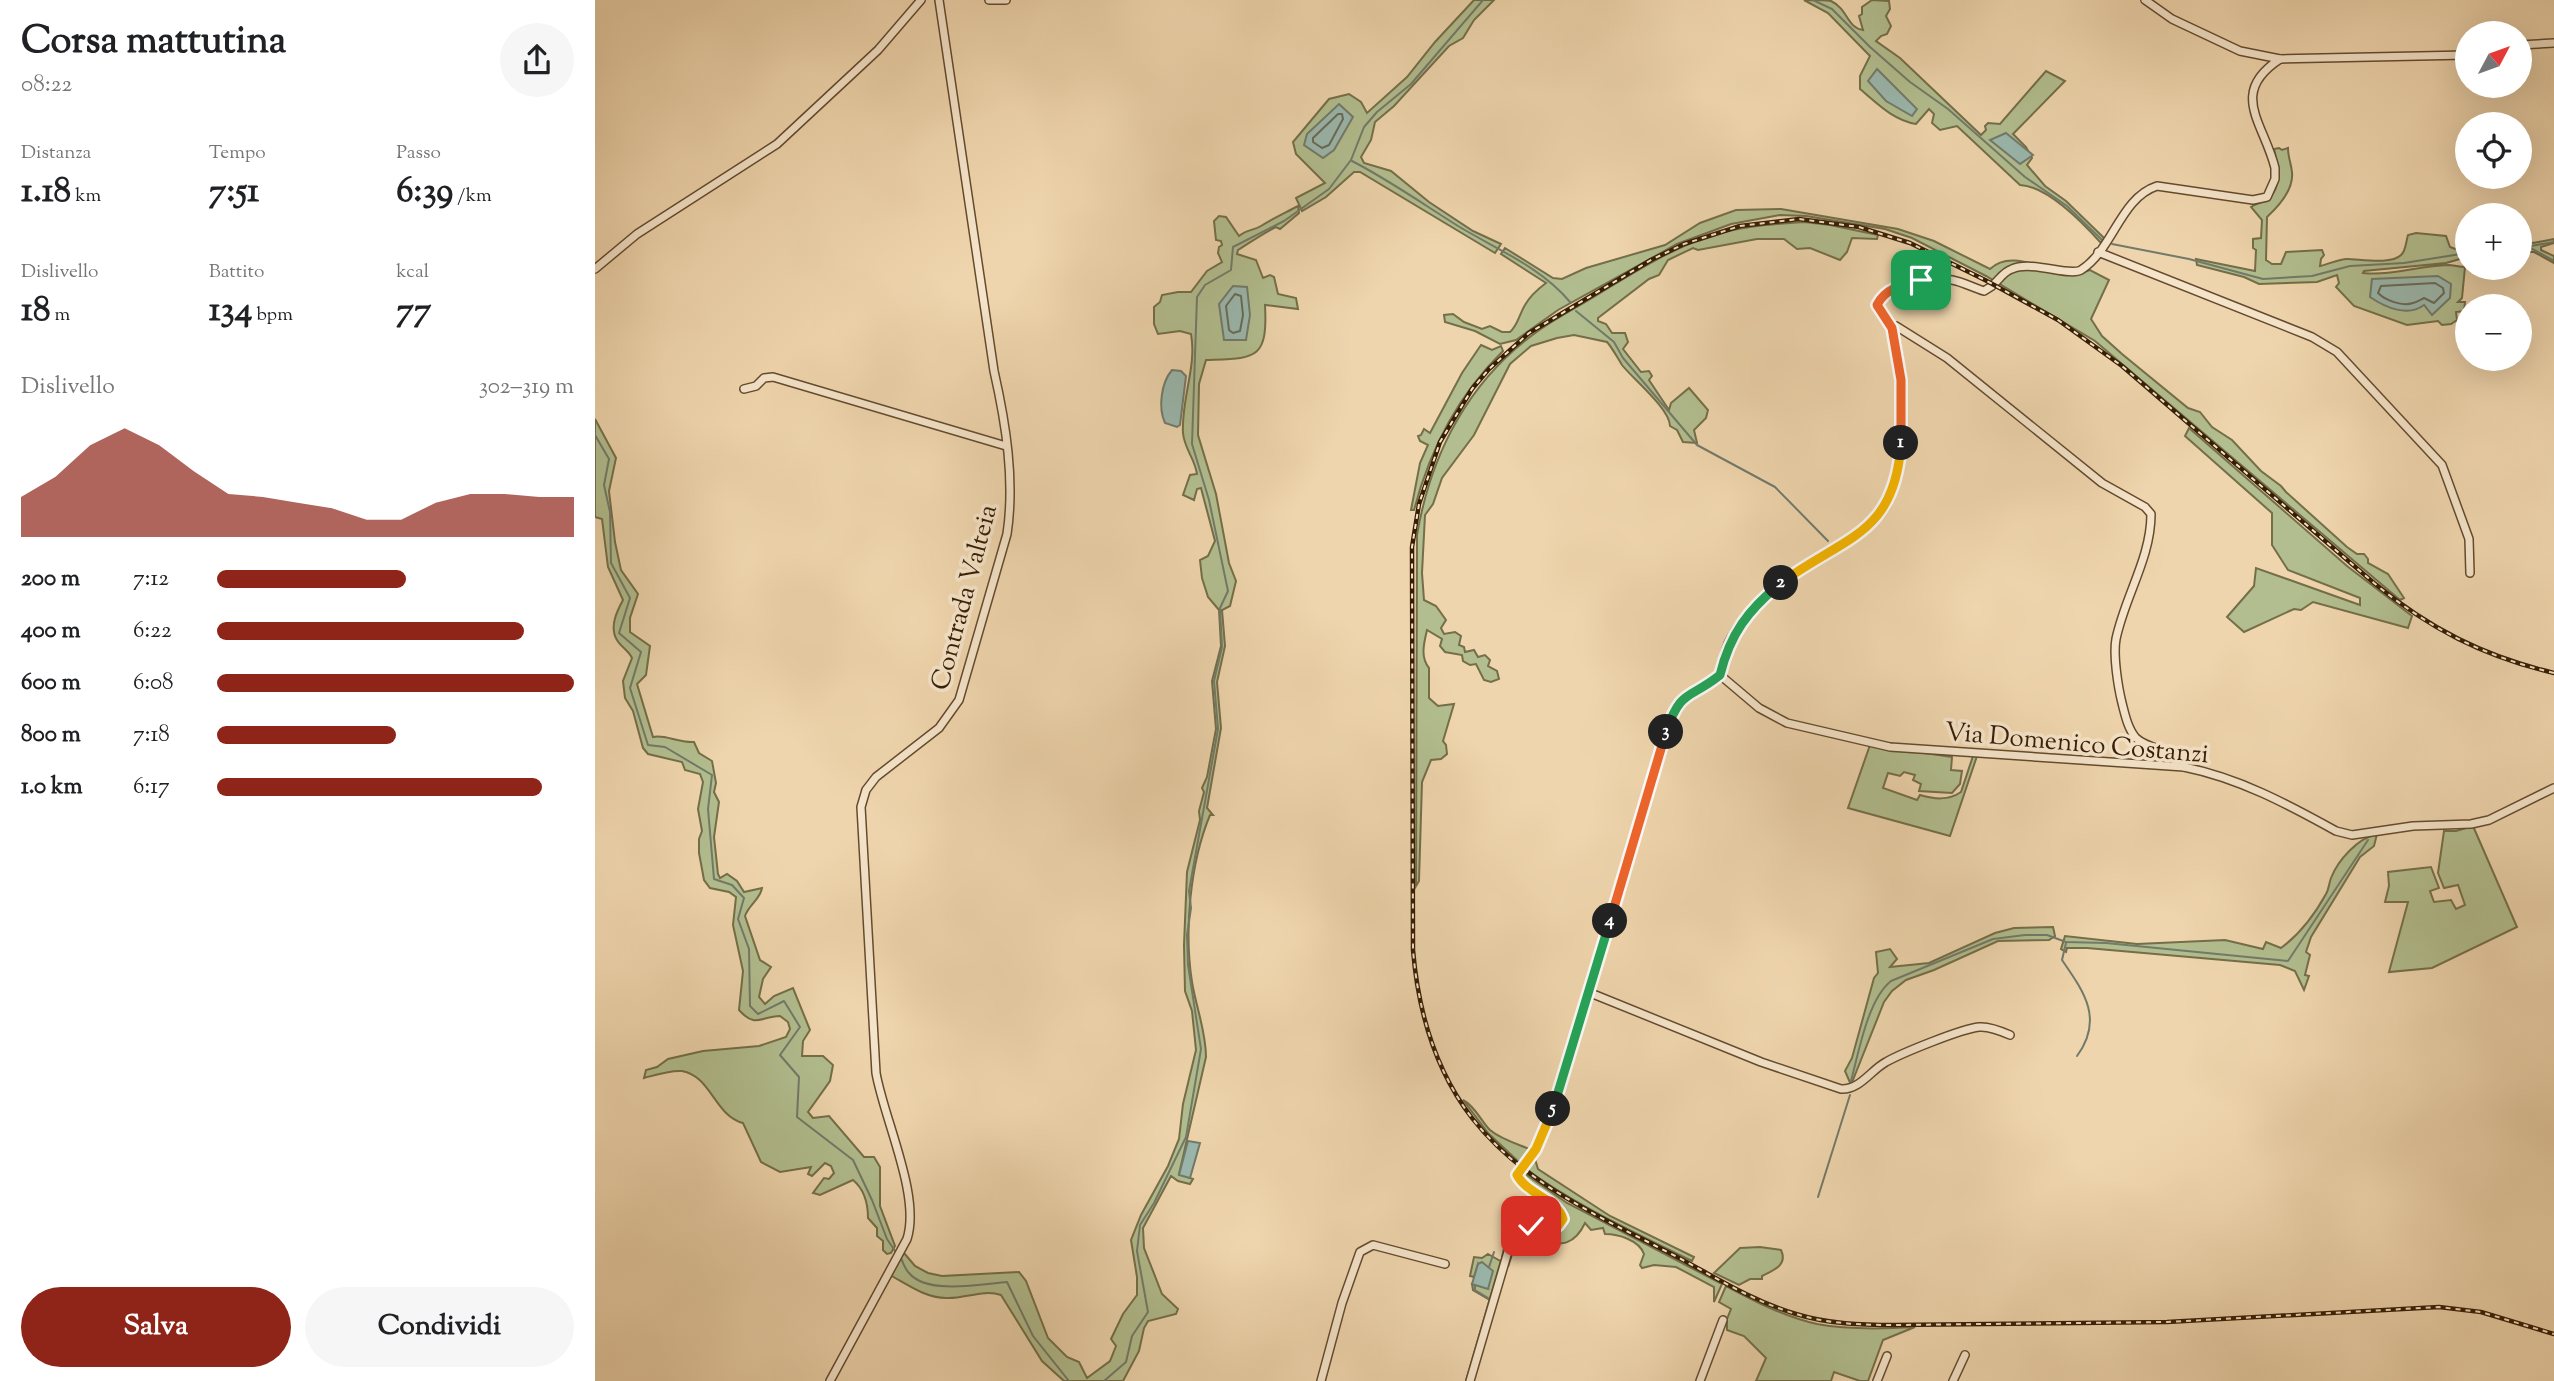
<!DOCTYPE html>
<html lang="it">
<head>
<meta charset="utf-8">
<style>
	:root { --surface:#fff; --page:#f6f6f6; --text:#202124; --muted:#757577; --accent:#8f2418 }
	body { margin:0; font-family:"Sorts Mill Goudy",serif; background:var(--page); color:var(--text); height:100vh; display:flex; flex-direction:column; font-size:26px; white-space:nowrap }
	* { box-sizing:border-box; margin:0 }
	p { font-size:23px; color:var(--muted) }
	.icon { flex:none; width:38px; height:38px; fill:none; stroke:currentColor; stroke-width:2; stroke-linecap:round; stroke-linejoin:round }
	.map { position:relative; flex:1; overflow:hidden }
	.drawer { display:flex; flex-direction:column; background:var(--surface); width:595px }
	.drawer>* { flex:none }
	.needle { width:46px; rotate:49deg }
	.fabs { position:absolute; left:1860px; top:21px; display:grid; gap:14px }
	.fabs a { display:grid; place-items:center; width:77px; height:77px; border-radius:50%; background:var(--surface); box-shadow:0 7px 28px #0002; font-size:35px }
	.pin { position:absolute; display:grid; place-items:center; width:60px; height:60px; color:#fff; margin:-30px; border-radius:14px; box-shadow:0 4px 10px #0006 }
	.km { position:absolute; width:35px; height:35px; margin:-18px; border-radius:50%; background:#222; color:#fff; font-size:19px; line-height:35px; text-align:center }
	.round { display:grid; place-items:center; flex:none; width:74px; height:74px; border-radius:37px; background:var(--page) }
	.overview { display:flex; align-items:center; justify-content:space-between; height:119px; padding:0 21px }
	h1 { font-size:38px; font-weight:700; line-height:52px }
	.stats { display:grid; grid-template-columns:repeat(3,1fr); gap:10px; height:119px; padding:7px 21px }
	.stats div { display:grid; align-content:center }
	.stats b { font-size:35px; font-weight:700 }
	.stats small { font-size:19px; font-weight:400 }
	.stats p { font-size:19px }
	.chart { height:196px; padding:14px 21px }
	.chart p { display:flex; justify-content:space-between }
	.chart svg { width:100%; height:126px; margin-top:7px; fill:var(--accent); opacity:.7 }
	.primary-button { display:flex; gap:14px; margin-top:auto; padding:14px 21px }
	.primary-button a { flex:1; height:80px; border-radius:42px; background:var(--accent); color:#fff; font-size:28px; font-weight:700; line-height:80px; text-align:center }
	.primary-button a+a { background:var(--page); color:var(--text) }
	ul { padding:0 21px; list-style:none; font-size:23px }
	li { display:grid; grid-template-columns:112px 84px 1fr; align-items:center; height:52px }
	li i { height:18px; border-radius:9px; background:var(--accent) }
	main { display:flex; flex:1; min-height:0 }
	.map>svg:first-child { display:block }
	.green { fill:#b2be8f; stroke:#746e49; stroke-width:2 }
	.water { fill:#9ab8ae; stroke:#727a6a; stroke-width:2 }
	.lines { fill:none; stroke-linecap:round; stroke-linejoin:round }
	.shore { stroke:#686a58; stroke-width:2 }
	.stream { stroke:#727a6a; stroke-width:2 }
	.minor-casing { stroke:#644b2e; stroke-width:10 }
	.minor { stroke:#f5e4ca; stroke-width:7 }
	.rail-casing { stroke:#361d03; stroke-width:4.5 }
	.rail { stroke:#f5e4ca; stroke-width:2; stroke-dasharray:5; stroke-linecap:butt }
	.split-1-casing { stroke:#fff; stroke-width:14 }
	.split-2-casing { stroke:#fff; stroke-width:14 }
	.split-3-casing { stroke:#fff; stroke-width:14 }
	.split-4-casing { stroke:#fff; stroke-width:14 }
	.split-5-casing { stroke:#fff; stroke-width:14 }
	.split-6-casing { stroke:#fff; stroke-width:14 }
	.split-1 { stroke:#f0652b; stroke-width:9 }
	.split-2 { stroke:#f5b400; stroke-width:9 }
	.split-3 { stroke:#22a559; stroke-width:9 }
	.split-4 { stroke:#f0652b; stroke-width:9 }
	.split-5 { stroke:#22a559; stroke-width:9 }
	.split-6 { stroke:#f5b400; stroke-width:9 }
	.labels { text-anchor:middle; stroke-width:7; stroke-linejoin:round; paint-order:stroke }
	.street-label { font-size:26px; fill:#361d03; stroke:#f5e4ca }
</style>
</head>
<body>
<main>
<section class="drawer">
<div class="overview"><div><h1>Corsa mattutina</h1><p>08:22</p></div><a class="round"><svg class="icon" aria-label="share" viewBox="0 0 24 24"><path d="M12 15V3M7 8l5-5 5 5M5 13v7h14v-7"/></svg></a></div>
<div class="stats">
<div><p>Distanza</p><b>1.18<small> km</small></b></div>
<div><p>Tempo</p><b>7:51</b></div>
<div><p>Passo</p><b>6:39<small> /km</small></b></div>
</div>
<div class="stats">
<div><p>Dislivello</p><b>18<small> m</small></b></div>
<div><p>Battito</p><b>134<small> bpm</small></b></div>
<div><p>kcal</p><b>77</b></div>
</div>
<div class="chart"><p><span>Dislivello</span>302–319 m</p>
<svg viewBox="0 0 160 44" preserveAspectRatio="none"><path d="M0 44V30L10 23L20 12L30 6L40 12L50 21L60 29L70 30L80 32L90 34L100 38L110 38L120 32L130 29L140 29L150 30L160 30V44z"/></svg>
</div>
<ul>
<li><b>200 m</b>7:12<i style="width:53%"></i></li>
<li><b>400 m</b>6:22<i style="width:86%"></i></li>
<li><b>600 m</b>6:08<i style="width:100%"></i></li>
<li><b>800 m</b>7:18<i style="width:50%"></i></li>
<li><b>1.0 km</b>6:17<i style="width:91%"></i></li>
</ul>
<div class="primary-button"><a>Salva</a><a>Condividi</a></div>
</section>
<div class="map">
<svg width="1959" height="1381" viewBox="0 0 1959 1381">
	<rect width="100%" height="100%" fill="#efd5ad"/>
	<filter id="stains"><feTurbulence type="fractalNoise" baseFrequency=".00286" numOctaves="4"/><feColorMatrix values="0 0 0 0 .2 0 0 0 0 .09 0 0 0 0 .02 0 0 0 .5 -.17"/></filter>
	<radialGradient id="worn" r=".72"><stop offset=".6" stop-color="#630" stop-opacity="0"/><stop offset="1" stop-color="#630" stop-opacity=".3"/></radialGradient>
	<!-- green -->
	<g class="green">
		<path d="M879 0H899L879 20 868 38 854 46 799 106 780 122 776 140 766 157 769 163 796 171 834 202 878 231 906 244 900 253 765 172H759L731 197 707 211 701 198 730 183 701 154 698 142 734 99 754 94 766 102 772 113 812 77 840 42Z"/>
		<path d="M1209 0C1217 0 1230 0 1236 1 1253 9 1252 28 1268 30L1264 16 1267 14V7L1277 0 1294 1 1295 9 1291 16 1296 26 1292 34 1286 36 1281 41 1305 58 1386 135 1391 130 1390 126 1393 123 1405 124 1451 71 1470 81 1418 134 1431 147 1437 158 1432 165 1450 186 1471 201 1509 238 1506 243C1488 223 1452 186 1425 185L1362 126 1345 130 1337 123 1339 114 1334 109 1321 124C1298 120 1283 104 1265 89V76L1275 56 1233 13Z"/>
		<path d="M1684 148 1687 150 1693 148C1693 157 1696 163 1697 172 1699 190 1684 206 1672 217L1671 260 1677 264H1686L1691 252 1727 250 1729 255 1726 259 1725 266C1734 264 1744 259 1752 259 1765 259 1796 265 1806 255 1811 251 1811 241 1813 235L1821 233 1851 236 1855 247 1863 250 1872 249V257L1851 263 1769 271 1768 273C1797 276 1823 266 1853 265 1859 265 1864 267 1870 267L1867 298 1863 302H1870L1869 311 1861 312 1862 320 1856 324 1847 325 1843 321 1812 325 1759 306 1741 287 1744 283 1742 275 1722 282 1664 284 1649 277 1602 265 1601 259 1660 271 1661 250 1658 248V239L1666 238 1667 220 1656 207C1661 203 1668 203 1672 200 1688 188 1683 165 1679 149Z"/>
		<path d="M703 206 704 213 685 229 681 227C667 234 656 242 643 250L642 254 661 260 668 278 675 275 679 277 683 294 701 298 703 309 670 305C673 361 660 358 611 360L604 384 603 435 621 494 634 563 641 581 635 606 627 610 630 646 622 682 626 728 612 808 618 815H615C595 863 589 931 597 982 601 1007 611 1031 611 1057L584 1174 598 1179 595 1184 583 1181 576 1176 548 1228 549 1248 567 1294 583 1309 581 1314 553 1321 549 1328 544 1351 528 1381H469L447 1361 406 1295C388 1289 370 1299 351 1298 331 1298 313 1285 295 1275L309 1253 320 1266 333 1273 347 1276 424 1272 431 1281 453 1338 472 1357 484 1362 492 1378 515 1361 521 1346 516 1339 528 1314 542 1295V1277L536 1240 546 1215 573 1166 584 1139 588 1104 601 1050 597 1011 590 991 589 945 592 872 605 820 604 811 609 792 607 788 612 777 621 729 617 681 626 646 624 610 613 597 607 578 605 560 613 556 620 541 606 488 602 489 599 500 588 495 595 475 602 474C600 459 589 448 588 433 586 399 602 367 596 334L585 331 563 334 559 324V307L565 302 567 295 583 292H596L612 271 627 262 623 253 624 247 627 245 626 241 621 240 619 221 624 216 631 217 644 236C652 229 658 231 666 226 677 219 690 213 703 206Z"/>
		<path d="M1186 209 1303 229 1339 241 1395 269C1421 244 1463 283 1495 270L1514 280 1496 319 1507 336 1527 354 1593 408 1605 412 1617 427 1637 440 1666 471 1686 486 1691 492 1752 547 1762 554H1769L1773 559V563L1793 574 1809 598 1805 600 1500 341 1391 276 1317 238 1290 229 1211 216 1185 215 1136 224 1082 244 963 310 921 340 905 344 880 331 850 322 849 315 858 314 869 322 887 329 895 326 907 332H915C923 325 924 315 930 305 935 296 943 289 951 283L906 254 910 248 958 278 967 279 991 268 1070 245 1105 223 1141 210Z"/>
		<path d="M1209 222 1235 225 1283 235 1282 239 1257 238 1252 252 1245 260 1215 248 1202 249 1189 239H1162L1103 250 1098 248 1073 260 1064 275 1054 279 1003 318V321L1011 324 1017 333H1030L1033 342 1028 349 1046 372 1054 371 1057 376 1054 380 1074 410 1076 403 1094 388 1113 410 1111 418 1099 430 1102 443 1088 442 1082 430 1075 426C1075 409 1038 379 1027 365 1022 357 1018 349 1012 342L979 335 962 338 936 346 915 364 879 435 847 478 838 504 830 515 827 573 829 600 841 606 851 620 846 628 849 634 860 632 866 636 864 645 869 647 870 652 879 650 883 657 890 655 895 660 893 666 902 671 904 679 896 682 889 680 881 664 875 665 868 661 867 655 850 652 845 646 847 639 832 630C829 643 825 657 834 668V698L843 706 859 704 848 741 851 745 852 754 846 759 836 760 827 782 824 881 821 886 822 535C836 453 874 380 943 331 961 318 983 307 1002 295 1040 272 1081 245 1125 233 1152 226 1180 224 1209 222Z"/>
		<path d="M1959 239V243L1946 247V250L1959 256V263L1939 252H1925V243L1935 241 1938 243Z"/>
		<path d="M886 345 897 350 906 346 908 351C863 395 835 449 819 510H816L825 463 833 445 825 441 823 436 826 435 829 429 835 433 867 373Z"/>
		<path d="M0 419 21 458 14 491 20 542 26 570 43 594 35 618V632L55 646 51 675 42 684 58 737C70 734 83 743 99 742L104 753 117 761 121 783 119 792 124 802 119 837 123 874 125 878 132 874 142 881 149 892 167 888C165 900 154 904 150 916L165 960 176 967 168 979 164 997 170 1004 179 996 198 988 215 1030 208 1041 207 1056H228L238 1065 235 1081 213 1112 218 1118 234 1116 269 1157H279L285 1167V1206L300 1246 296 1253 292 1254 288 1250V1241L282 1236V1228L273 1218C273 1203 270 1190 258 1180L225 1195 218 1193 229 1178 234 1179 239 1173 236 1166 230 1163 217 1176 213 1174 216 1167 185 1172 166 1162 148 1123C120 1116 116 1076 87 1071 75 1070 60 1075 49 1078L51 1070 62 1067 73 1059 108 1051 164 1046 191 1037 195 1029 193 1022 185 1016C166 1016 161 1029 144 1010L148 971 138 925 141 897 134 892 115 888 109 880 104 853V839L107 831 103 809 108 782 105 774 90 770 87 762 53 754 48 748 38 711 30 698 28 681 37 658C33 650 26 647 22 640 14 627 22 611 28 600L13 567 7 519 0 517Z"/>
		<path d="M1594 428 1752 566 1817 616 1813 628 1718 602 1706 610 1699 609 1649 632 1632 617 1659 586 1661 568 1765 605V598L1693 570 1677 545V513L1590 436Z"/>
		<path d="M1275 745 1357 757 1356 770 1367 771 1365 784 1357 793 1324 791 1326 784 1318 780 1320 775 1309 772 1305 776 1293 773 1288 788 1322 800 1325 795C1339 799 1353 801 1366 792L1378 756H1382L1355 836 1253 808Z"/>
		<path d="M1878 826 1922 927 1837 968 1794 972 1813 902H1790L1794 886 1793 872 1836 867 1844 888 1835 891 1839 902 1856 900 1861 909 1870 905 1863 885 1849 888 1843 873 1849 831H1861Z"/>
		<path d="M1782 834 1779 846 1765 857 1716 937 1711 952 1715 955 1710 975 1714 976 1709 990 1700 971 1685 965 1492 948H1472L1471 952 1466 949 1470 936 1542 944 1630 940 1668 949 1671 942 1686 948C1705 934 1720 914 1731 894 1734 889 1734 883 1736 878 1743 860 1763 838 1782 834Z"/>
		<path d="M1458 927 1460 936 1454 940 1403 941 1339 970 1311 980 1297 991 1289 1002 1256 1085 1250 1071 1257 1058 1279 978 1283 973 1281 952 1295 949 1302 959 1295 967 1334 963 1400 933 1419 928Z"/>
		<path d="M868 1100C880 1106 886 1121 895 1130 907 1140 923 1144 937 1150L926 1164 893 1133Z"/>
		<path d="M940 1159 943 1169 1015 1216 1099 1257 1097 1261C1041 1233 982 1206 931 1169Z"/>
		<path d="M929 1173 972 1203 1127 1284 1119 1302V1287L1081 1267 1059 1265 1047 1268 1045 1265 1049 1254C1044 1240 1023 1234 1010 1234L1008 1228 996 1230 990 1223C973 1259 950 1235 920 1245L913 1267C911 1235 940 1228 966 1229L972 1222 969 1210 933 1185 928 1178Z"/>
		<path d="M1165 1247 1186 1250C1193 1265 1179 1270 1167 1276V1279H1155L1144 1285 1119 1273 1145 1248Z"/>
		<path d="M893 1254 907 1262 895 1300 878 1290 877 1284 893 1288 883 1264 879 1277 875 1276 879 1257 887 1258Z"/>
		<path d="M1131 1286C1159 1301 1190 1317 1222 1324 1254 1330 1288 1329 1320 1327L1288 1340 1273 1381H1265L1239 1372 1236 1381H1161L1171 1358 1149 1336 1132 1330V1319L1136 1309 1124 1302Z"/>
	</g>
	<!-- water -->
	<g class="water">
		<path d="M1282 69 1322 109 1317 116 1291 101 1273 81Z"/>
		<path d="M744 104 758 117 739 150 728 158 709 145 712 134Z"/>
		<path d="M1411 133 1438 155 1425 164 1395 140Z"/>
		<path d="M1843 276 1856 284 1855 298 1837 315 1829 305C1813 317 1791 308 1775 297L1777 279Z"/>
		<path d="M638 286 652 287 655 315 651 340H629L624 304Z"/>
		<path d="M577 370 586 371 591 376 585 425 582 427 570 423C563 408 566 383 577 370Z"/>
		<path d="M593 1141 605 1143 595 1178 584 1175Z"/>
		<path d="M887 1262 898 1271 893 1289 877 1284 883 1264Z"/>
	</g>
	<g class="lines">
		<!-- shore -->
		<g class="shore">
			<path d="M743 114H747L748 119 734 145 727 148 718 142V138Z"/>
			<path d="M1840 283 1848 288 1849 293 1839 303 1829 298C1825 300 1822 302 1818 303 1807 307 1790 300 1783 293L1786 286Z"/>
			<path d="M640 294 646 296 648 315 645 331 638 333 634 330 631 306Z"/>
		</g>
		<!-- stream -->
		<g class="stream">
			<path d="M1218 0 1237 9 1275 47 1315 82 1353 109 1430 177 1472 206 1507 240"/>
			<path d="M757 161C794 180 828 204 863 226 901 249 946 267 975 302"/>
			<path d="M1517 244 1594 259 1668 279 1717 276 1755 266 1809 263 1872 253"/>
			<path d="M1936 246 1959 242"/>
			<path d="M1925 248 1934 247 1959 261"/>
			<path d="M981 311 1019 342 1028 358 1102 445 1180 487 1233 541"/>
			<path d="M0 435 14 459 9 485 15 512 16 563 35 598 24 633 46 652 35 688 53 745 70 747 117 775 113 809 119 879 137 885 149 898 143 919 154 949 155 1006 163 1014 189 1001 205 1027 185 1055 204 1077 202 1117 258 1160 277 1200 292 1239 302 1254"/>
			<path d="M1471 943 1467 960C1489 992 1509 1019 1482 1056"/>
			<path d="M1255 1085C1263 1056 1272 1000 1296 981L1398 939 1430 935H1452L1471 942 1511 943 1693 961 1773 840"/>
			<path d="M1223 1197 1255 1095"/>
			<path d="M907 1257 913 1231"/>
			<path d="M306 1258C308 1263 310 1269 314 1273 332 1295 387 1284 412 1282L438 1336 474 1381"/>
			<path d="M894 1267 899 1252"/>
			<path d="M880 1286V1290L893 1298"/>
			<path d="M509 1381 531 1362 537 1336 553 1312 542 1251 545 1225 559 1203 591 1137 606 1049 593 965 592 935 596 908 594 891 623 729 619 681 627 647 625 608 633 591 614 500 597 444 602 297 610 285 636 270 638 247 689 221 734 189 756 160 769 127 782 112 816 84 888 0"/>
			<path d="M871 1381 906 1260"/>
		</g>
		<!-- minor casing -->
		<g class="minor-casing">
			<g id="minor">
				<path d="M394 0H411"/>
				<path d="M1550 0 1577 19 1645 51 1685 59"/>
				<path d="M1925 45 1959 43"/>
				<path d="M1503 252 1717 337 1742 352 1847 465 1874 539 1875 573"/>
				<path d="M0 269 42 234 182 144 283 50 326 0"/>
				<path d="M1400 283C1405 278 1410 271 1417 269 1437 260 1474 277 1486 270 1518 250 1525 198 1562 186L1658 200 1672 197 1680 179V168C1669 123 1633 93 1685 59L1872 55"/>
				<path d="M1297 328 1301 326 1352 358 1507 483 1550 507 1556 514C1556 558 1530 596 1521 639 1518 655 1523 687 1527 703 1530 715 1533 729 1541 738 1554 750 1574 748 1589 762V767"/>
				<path d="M149 389 161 386 169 378 178 377 411 446"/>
				<path d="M1125 675 1164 708 1192 723 1295 747 1589 767C1644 778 1692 804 1741 831L1757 835 1818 826 1876 824 1894 820 1959 788"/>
				<path d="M1125 675C1128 665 1129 654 1133 644 1157 593 1208 571 1252 541 1267 531 1282 522 1291 506 1305 481 1307 449 1307 422 1307 395 1306 353 1297 327 1294 319 1286 313 1282 305 1293 280 1334 276 1357 280 1368 282 1379 288 1389 291L1397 286"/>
				<path d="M993 992 1166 1062 1246 1089C1265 1090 1276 1070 1291 1062 1307 1053 1366 1029 1384 1027 1394 1026 1406 1031 1415 1035"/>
				<path d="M235 1381 312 1239C326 1196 289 1119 281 1073L266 807 271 790 281 777 344 728 364 700 412 534C420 481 411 424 399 371L344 0"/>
				<path d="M726 1381 747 1303 765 1252 778 1245 850 1264"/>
				<path d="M875 1381 917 1238 928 1228 963 1226 967 1223 966 1212 932 1187 922 1175 941 1149 960 1100 1078 712 1086 700 1125 675"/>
				<path d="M1105 1381 1128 1320"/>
				<path d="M1282 1381 1292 1356"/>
				<path d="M1358 1381 1370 1355"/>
			</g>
		</g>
		<!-- minor -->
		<use href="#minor" class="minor"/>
		<!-- rail casing -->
		<g class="rail-casing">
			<path id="rail" d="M1959 673C1888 656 1835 629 1779 583L1527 366 1463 320 1390 280 1315 243 1264 227 1204 219 1145 226 1089 244 1056 260 934 333 894 369 877 389 845 442 824 504 817 547 818 950C823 1010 840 1070 877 1118 930 1186 1012 1220 1086 1259 1123 1279 1160 1302 1201 1314 1233 1324 1267 1325 1300 1325L1572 1322 1844 1307 1886 1312 1959 1334"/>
		</g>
		<!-- rail -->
		<use href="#rail" class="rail"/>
	</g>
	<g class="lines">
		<!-- split-1 casing -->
		<g class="split-1-casing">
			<path id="split-1" d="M1306 443V380L1297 328 1282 305C1290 288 1309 284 1326 280"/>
		</g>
		<!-- split-2 casing -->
		<g class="split-2-casing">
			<path id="split-2" d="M1186 583C1249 536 1300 536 1306 443"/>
		</g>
		<!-- split-3 casing -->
		<g class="split-3-casing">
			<path id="split-3" d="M1071 732C1086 688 1094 700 1125 675 1135 634 1153 610 1186 583"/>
		</g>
		<!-- split-4 casing -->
		<g class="split-4-casing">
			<path id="split-4" d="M1015 921 1071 732"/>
		</g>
		<!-- split-5 casing -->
		<g class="split-5-casing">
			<path id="split-5" d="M958 1109 1015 921"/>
		</g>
		<!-- split-6 casing -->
		<g class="split-6-casing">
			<path id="split-6" d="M936 1226H963L968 1219C962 1199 932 1194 922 1175L941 1149 958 1109"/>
		</g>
		<!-- split-1 -->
		<use href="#split-1" class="split-1"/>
		<!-- split-2 -->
		<use href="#split-2" class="split-2"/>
		<!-- split-3 -->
		<use href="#split-3" class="split-3"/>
		<!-- split-4 -->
		<use href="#split-4" class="split-4"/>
		<!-- split-5 -->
		<use href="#split-5" class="split-5"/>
		<!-- split-6 -->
		<use href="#split-6" class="split-6"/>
	</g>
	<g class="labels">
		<!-- street labels -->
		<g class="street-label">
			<text transform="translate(368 597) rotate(-75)" y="9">Contrada Valteia</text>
			<text transform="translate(1482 742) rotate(5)" y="9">Via Domenico Costanzi</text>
		</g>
	</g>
	<rect width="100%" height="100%" filter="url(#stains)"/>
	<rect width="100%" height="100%" fill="url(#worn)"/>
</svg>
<div class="fabs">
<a><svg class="needle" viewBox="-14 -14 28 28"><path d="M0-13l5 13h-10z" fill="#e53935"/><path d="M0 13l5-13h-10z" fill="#757577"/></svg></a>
<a><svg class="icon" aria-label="locate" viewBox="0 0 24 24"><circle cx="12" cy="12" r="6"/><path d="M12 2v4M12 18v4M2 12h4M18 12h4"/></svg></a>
<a>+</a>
<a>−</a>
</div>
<div class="pin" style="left:1326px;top:280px;background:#1e9e55"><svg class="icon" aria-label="arrive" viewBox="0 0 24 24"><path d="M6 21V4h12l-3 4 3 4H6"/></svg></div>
<div class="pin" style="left:936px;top:1226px;background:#d93025"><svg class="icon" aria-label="check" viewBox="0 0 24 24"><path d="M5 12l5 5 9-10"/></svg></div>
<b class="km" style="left:1306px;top:443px">1</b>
<b class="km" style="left:1186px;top:583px">2</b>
<b class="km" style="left:1071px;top:732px">3</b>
<b class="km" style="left:1015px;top:921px">4</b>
<b class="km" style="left:958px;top:1109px">5</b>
</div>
</main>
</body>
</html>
